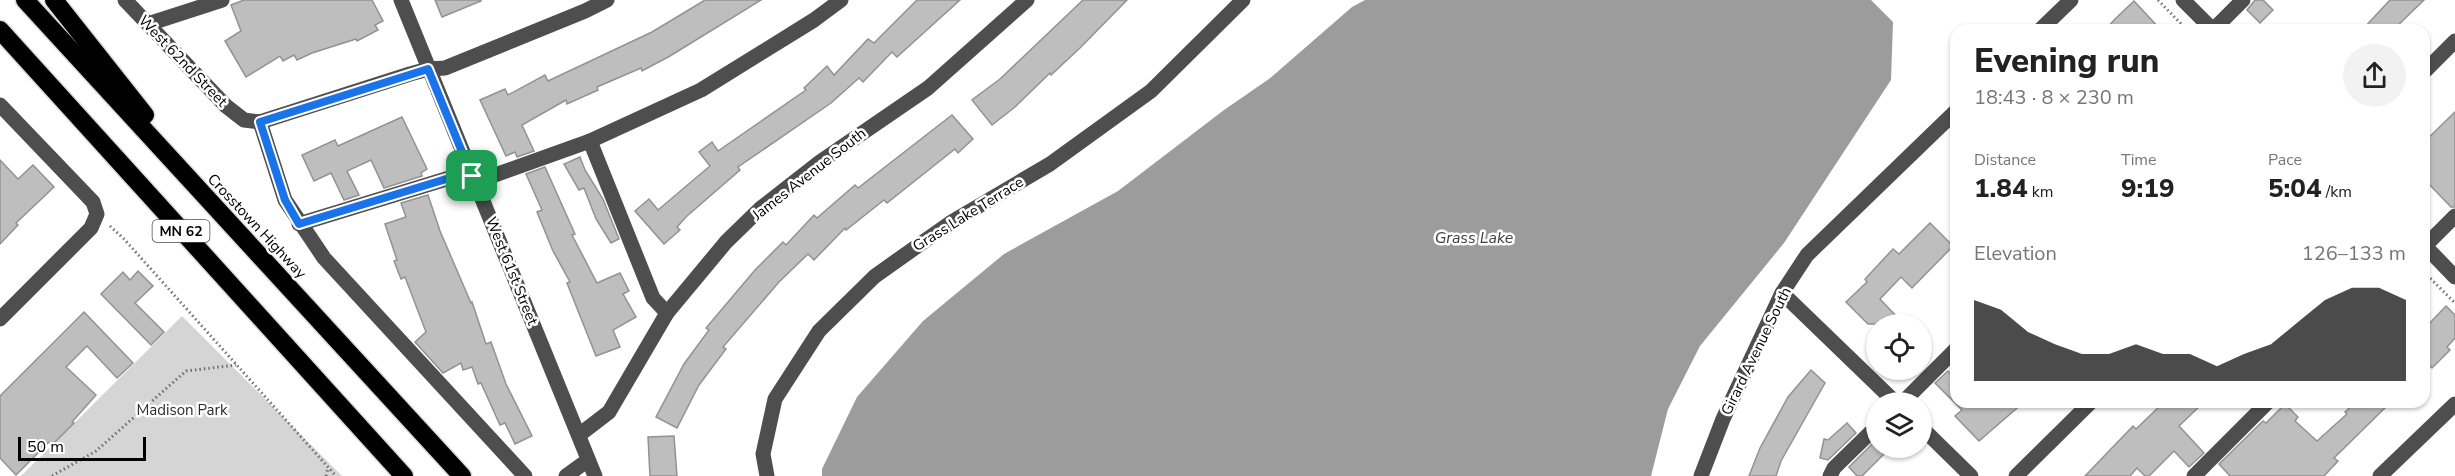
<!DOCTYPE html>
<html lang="en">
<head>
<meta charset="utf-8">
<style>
	:root { --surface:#fff; --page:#f2f2f2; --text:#222; --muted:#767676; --accent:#000 }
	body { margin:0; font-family:"Nunito Sans",sans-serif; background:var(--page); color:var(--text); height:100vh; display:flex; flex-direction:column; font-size:22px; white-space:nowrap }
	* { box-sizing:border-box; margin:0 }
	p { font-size:20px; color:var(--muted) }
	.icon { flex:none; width:33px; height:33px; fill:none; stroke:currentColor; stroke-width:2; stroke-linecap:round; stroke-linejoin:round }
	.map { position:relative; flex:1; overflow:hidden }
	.details { position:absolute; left:1950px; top:24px; width:480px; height:384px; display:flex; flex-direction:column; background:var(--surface); border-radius:18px; box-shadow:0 2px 4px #0004 }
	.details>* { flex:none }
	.buttons { position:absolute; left:1866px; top:314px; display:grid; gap:12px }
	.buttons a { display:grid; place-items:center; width:66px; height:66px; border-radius:50%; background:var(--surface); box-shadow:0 2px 4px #0004; font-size:30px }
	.scale { position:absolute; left:18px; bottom:15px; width:128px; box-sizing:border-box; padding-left:6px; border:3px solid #000; border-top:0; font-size:16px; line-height:21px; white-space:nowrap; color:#000; -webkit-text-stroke:4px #fff; paint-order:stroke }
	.pin { position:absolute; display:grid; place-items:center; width:51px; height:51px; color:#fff; margin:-26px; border-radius:12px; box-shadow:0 3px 9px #0006 }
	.round { display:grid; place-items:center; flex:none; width:63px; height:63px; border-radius:32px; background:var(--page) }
	.headline { display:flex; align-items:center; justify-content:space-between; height:102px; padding:0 24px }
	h1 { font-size:33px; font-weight:800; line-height:45px }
	.figures { display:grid; grid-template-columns:repeat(3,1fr); gap:9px; height:102px; padding:6px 24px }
	.figures div { display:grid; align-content:center }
	.figures b { font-size:26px; font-weight:800 }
	.figures small { font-size:16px; font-weight:400 }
	.figures p { font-size:16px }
	.chart { height:168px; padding:12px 24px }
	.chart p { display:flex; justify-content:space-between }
	.chart svg { width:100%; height:108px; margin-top:6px; fill:var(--accent); opacity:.7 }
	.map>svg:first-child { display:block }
	.green { fill:#d5d5d5 }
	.water { fill:#9c9c9c }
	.building { fill:#bebebe; stroke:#929292; stroke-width:1.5 }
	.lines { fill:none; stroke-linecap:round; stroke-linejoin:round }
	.highway-casing { stroke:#dbdbdb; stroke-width:21 }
	.path { stroke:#707070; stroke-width:3; stroke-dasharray:1.5 3; stroke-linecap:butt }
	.minor { stroke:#4e4e4e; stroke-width:15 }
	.highway { stroke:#000; stroke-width:18 }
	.route-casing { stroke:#fff; stroke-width:12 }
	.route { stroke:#1a73e8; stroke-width:8 }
	.labels { text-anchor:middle; stroke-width:5; stroke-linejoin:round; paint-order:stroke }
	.shield { fill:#fff; stroke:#4c4c4c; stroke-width:1.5 }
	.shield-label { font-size:14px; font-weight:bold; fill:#000 }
	.street-label { font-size:15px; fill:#000; stroke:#fff }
	.park-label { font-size:15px; fill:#2c2c2c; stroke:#fff }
	.water-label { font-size:16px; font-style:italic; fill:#3d3d3d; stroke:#fff }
</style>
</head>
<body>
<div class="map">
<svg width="2455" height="476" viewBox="0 0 2455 476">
	<rect width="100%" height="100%" fill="#fff"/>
	<!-- green -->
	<path class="green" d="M182 316 342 476H21Z"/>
	<!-- water -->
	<path class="water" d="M1365 0H1871L1893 22 1891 80 1784 243 1700 346 1668 409 1651 476H822V469L857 397 923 321 1004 254 1118 191 1224 110 1269 79 1352 7Z"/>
	<!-- building -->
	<g class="building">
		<path d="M244 0H372L383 21 375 25 378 30 357 41 356 39 312 53 297 60 294 55 283 61 280 56 246 77 225 41 241 31 231 5Z"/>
		<path d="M435 0H481V1L442 17Z"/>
		<path d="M705 0H761L670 56 642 71 641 68 597 87 598 90 567 104 566 100 522 125 534 151 517 157 515 152 506 156 480 100 505 89 508 95 545 75 548 81 652 32Z"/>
		<path d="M917 0H960L897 57 892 52 863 82 859 78 831 103 738 167 740 170 687 216 677 227 680 230 664 244 635 211 649 199 658 210 710 166 699 152 712 142 718 151 806 90 804 88 827 66 834 75 868 39 874 43Z"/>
		<path d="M1083 0H1127L1081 47 1051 75 1050 73 1015 107 992 125 972 100 1000 79Z"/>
		<path d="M2255 0H2263L2273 10 2260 23 2247 10Z"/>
		<path d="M2390 0H2424L2393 30H2362Z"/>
		<path d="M2134 1 2161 30H2105L2115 19Z"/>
		<path d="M2455 112V207H2451L2424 179V142Z"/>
		<path d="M952 115 973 139 958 153 955 149 887 203 884 200 846 230 845 228 814 260 808 254 779 282 723 347 726 349 699 385 677 428 656 417 684 364 709 330 706 328 755 270 783 242 786 245 814 215 817 218 855 185 858 188Z"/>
		<path d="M402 117 427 169 421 173 422 176 384 188 371 160 347 171 359 195 344 200 331 173 314 181 302 155 335 140 338 146Z"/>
		<path d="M580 157 585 170 603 199 619 239 611 243 596 219 584 188 579 190 564 164Z"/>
		<path d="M0 160 18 179 33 165 54 187 16 223 18 225 0 244Z"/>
		<path d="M545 167 575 234 572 235 597 283 620 273 629 291 623 294 636 317 613 330 620 347 596 356 567 283 570 282 553 251 537 212 542 210 526 174Z"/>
		<path d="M428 195 440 231 471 303 472 302 486 344 491 342 506 384 532 436 515 444 505 423 500 425 481 383 478 384 472 367 463 370 461 363 443 373 415 342 426 332 405 277 401 279 394 261 397 260 385 224 406 217 401 203Z"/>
		<path d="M1930 223 1953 246 1912 288 1901 277 1880 299 1897 317 1889 324H1868L1846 302 1867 282 1865 279 1893 249 1899 254Z"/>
		<path d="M138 271 153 286 135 303 164 332 151 345 101 294 123 272 130 280Z"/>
		<path d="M2446 306 2455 315V338L2447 347 2450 350 2432 368 2424 360V329Z"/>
		<path d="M84 312 133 363 117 378 87 346 66 367 96 395 72 422 74 423 52 445 49 442 16 475 0 458V396Z"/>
		<path d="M1811 370 1825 383 1781 461 1776 476H1749L1760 448 1788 397Z"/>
		<path d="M1948 371 1956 379V402H2024L1979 441 1955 416 1962 410 1935 383Z"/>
		<path d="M2164 402H2204L2179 426 2204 453 2189 467 2174 451 2149 476H2145L2137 468 2130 476H2085L2133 426 2136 429Z"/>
		<path d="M2356 402H2391L2334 458 2338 461 2324 476H2230L2219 464 2263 421 2266 423 2285 404 2298 417 2295 421 2317 441 2347 414 2345 412Z"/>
		<path d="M1847 423 1856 433 1828 460 1820 458 1824 439 1828 440Z"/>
		<path d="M674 436 677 476H650L648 437Z"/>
		<path d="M1876 440V447H1883L1887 451 1862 476H1857L1849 467Z"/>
	</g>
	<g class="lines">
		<!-- highway casing -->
		<g class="highway-casing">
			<g id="highway">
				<path d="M25 0 462 476"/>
				<path d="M54 0 145 115"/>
				<path d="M0 30 404 476"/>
			</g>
		</g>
		<!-- path -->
		<g class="path">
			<path d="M2158 0 2187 30"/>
			<path d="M110 226 124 239 336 476"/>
			<path d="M2424 272 2455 303"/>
			<path d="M52 476 96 451 186 371 236 365"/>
			<path d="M326 476 328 468"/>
		</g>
		<!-- minor -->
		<g class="minor">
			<path d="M125 0 226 106 244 120 260 122 410 74 428 69 445 68 585 11 607 0"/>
			<path d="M401 0 595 476"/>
			<path d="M2183 0 2213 30"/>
			<path d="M148 24 222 0"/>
			<path d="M2040 30 2071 0"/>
			<path d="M2213 30 2243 0"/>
			<path d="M2424 72 2455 41"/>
			<path d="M0 105 93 202 97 214 91 228 0 319"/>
			<path d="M260 122 285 200 324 258 525 476"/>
			<path d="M590 141 653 298 667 313"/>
			<path d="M299 224 456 176 495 175 590 141 701 90 814 20 841 0"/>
			<path d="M2424 245 2455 277"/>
			<path d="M2424 247 2455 216"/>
			<path d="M1782 293 1895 402"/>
			<path d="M1903 402 1956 349"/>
			<path d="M1922 428 1971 476"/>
			<path d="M579 435 609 412 667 313 726 242 761 208 820 162 928 88 1027 0"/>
			<path d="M566 476 588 460"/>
			<path d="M767 476 763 454 775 399 819 331 875 276 950 223 1050 164 1151 91 1243 0"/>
			<path d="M1701 476 1723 419 1782 293 1807 255 1956 111"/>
			<path d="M1830 476 1834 468 1876 427"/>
			<path d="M2016 476 2091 402"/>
			<path d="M2194 476 2268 402"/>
			<path d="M2380 476 2455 404"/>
		</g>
		<!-- highway -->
		<use href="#highway" class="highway"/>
	</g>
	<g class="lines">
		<!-- route casing -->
		<g class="route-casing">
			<path id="route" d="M428 69 472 176H456L299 224 285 200 260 122Z"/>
		</g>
		<!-- route -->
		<use href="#route" class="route"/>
	</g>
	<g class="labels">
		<!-- shield labels -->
		<rect class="shield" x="152.5" y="220" width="57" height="22" rx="4.5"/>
		<g class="shield-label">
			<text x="181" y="236">MN 62</text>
		</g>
		<!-- street labels -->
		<g class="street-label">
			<text transform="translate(183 61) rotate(46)" y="5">West 62nd Street</text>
			<text transform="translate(809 174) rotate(-38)" y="5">James Avenue South</text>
			<text transform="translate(968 214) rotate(-32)" y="5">Grass Lake Terrace</text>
			<text transform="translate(257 226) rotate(47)" y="5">Crosstown Highway</text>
			<text transform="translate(512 271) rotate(68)" y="5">West 61st Street</text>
			<text transform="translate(1756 351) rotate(-64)" y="5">Girard Avenue South</text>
		</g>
		<!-- park labels -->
		<g class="park-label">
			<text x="182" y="415">Madison Park</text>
		</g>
		<!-- water labels -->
		<g class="water-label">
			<text x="1474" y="243">Grass Lake</text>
		</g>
	</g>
</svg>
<div class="buttons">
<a><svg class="icon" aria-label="locate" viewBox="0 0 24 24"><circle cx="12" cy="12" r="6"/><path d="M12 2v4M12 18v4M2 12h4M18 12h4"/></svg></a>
<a><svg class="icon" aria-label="layers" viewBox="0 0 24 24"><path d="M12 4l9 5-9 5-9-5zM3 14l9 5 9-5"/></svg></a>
</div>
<div class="scale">50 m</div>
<div class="pin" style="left:472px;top:176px;background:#1e9e55"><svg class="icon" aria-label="arrive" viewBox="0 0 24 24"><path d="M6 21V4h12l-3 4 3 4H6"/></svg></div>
<section class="details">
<div class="headline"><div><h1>Evening run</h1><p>18:43 · 8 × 230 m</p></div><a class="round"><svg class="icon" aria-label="share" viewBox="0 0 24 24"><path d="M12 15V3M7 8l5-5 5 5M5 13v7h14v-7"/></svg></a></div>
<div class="figures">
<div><p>Distance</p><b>1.84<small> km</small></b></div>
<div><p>Time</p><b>9:19</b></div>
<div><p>Pace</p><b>5:04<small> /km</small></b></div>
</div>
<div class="chart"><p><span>Elevation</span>126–133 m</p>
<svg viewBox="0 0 160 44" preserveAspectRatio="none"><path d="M0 44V11L10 15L20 24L30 29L40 33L50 33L60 29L70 33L80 33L90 38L100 33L110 29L120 20L130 11L140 6L150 6L160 11V44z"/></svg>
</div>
</section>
</div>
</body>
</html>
